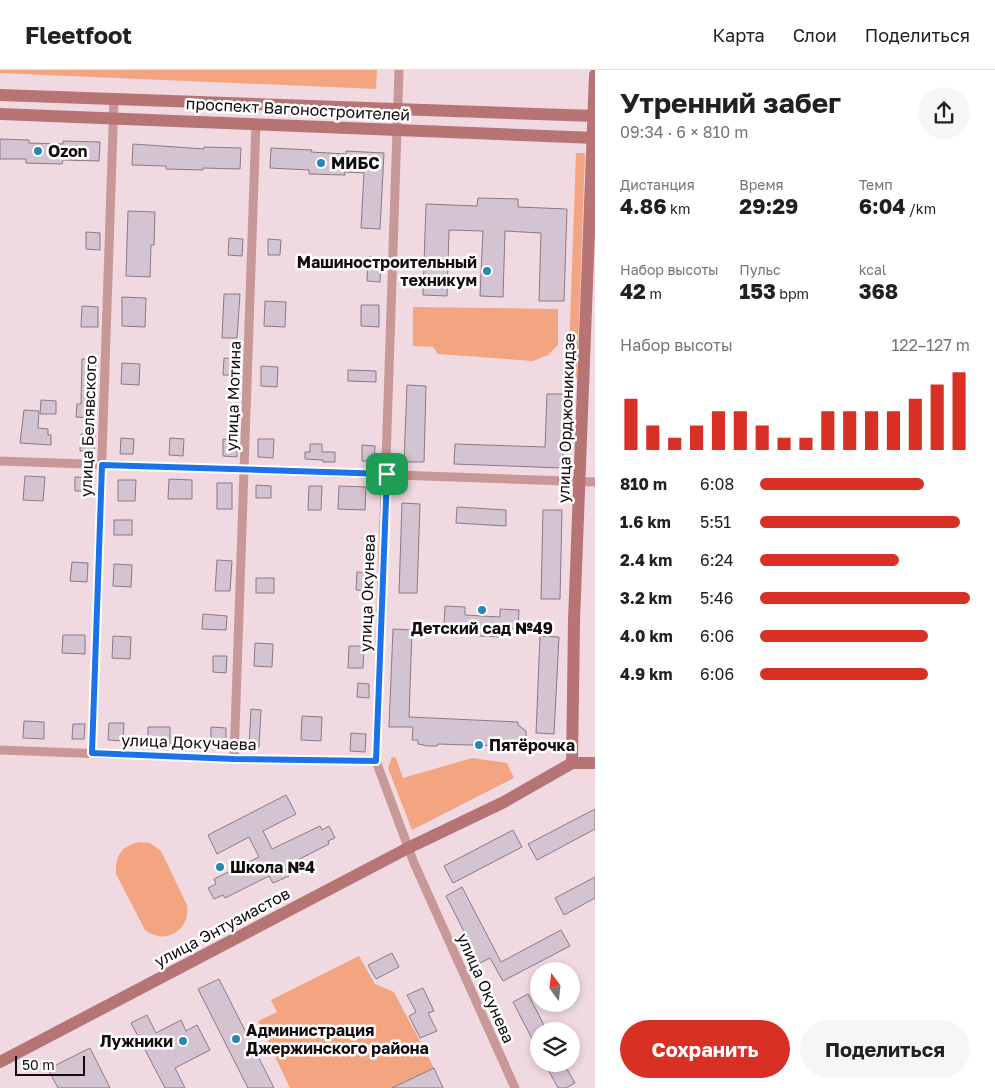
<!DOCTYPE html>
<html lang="ru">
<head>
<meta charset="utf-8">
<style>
	:root { --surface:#fff; --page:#f6f6f6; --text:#202124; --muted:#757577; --line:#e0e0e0; --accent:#d93025 }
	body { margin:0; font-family:"Golos Text",sans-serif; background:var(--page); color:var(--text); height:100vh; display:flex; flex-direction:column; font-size:19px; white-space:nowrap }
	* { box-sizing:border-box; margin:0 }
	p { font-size:16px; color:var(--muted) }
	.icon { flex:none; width:28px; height:28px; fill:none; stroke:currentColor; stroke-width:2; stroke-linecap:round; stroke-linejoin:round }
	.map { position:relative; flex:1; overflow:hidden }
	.details { display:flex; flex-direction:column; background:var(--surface); width:400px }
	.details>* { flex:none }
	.needle { width:32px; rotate:345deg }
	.tools { position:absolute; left:530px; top:892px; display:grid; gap:10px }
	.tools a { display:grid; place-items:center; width:50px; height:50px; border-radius:50%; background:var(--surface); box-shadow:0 2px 8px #0003; font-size:25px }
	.scale { position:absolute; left:15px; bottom:12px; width:70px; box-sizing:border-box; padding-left:5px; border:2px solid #120a0d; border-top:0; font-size:14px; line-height:18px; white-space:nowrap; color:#120a0d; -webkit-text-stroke:4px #fff; paint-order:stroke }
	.pin { position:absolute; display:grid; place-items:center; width:42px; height:42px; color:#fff; margin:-21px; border-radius:10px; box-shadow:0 2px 8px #0006 }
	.round { display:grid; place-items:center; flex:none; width:52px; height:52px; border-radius:26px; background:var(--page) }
	.headline { display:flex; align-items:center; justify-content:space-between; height:85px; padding:0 25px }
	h1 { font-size:28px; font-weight:700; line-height:38px }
	.figures { display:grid; grid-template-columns:repeat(3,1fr); gap:8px; height:85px; padding:5px 25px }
	.figures div { display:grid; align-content:center }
	.figures b { font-size:21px; font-weight:700 }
	.figures small { font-size:14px; font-weight:400 }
	.figures p { font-size:14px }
	.chart { height:140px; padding:10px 25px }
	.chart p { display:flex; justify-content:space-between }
	.chart svg { width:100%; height:90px; margin-top:5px; stroke:var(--accent); stroke-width:6 }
	.button { display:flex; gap:10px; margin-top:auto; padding:10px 25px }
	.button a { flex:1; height:58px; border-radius:30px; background:var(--accent); color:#fff; font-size:20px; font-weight:700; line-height:58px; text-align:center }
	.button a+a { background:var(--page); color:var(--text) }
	ul { padding:0 25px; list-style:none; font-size:16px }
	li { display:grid; grid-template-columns:80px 60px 1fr; align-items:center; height:38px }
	li i { height:12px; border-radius:6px; background:var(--accent) }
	header { display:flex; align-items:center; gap:30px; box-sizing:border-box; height:70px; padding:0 25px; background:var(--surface); border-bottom:1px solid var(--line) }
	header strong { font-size:24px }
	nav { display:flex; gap:28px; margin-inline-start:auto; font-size:18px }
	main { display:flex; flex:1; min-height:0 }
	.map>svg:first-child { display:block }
	.green { fill:#f3a582 }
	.building { fill:#d4c3d1; stroke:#897986 }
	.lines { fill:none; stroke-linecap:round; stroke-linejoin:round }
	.street { stroke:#c79897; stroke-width:9 }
	.secondary { stroke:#b77474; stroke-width:12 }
	.route-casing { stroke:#fff; stroke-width:10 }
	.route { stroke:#1a73e8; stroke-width:6 }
	.poi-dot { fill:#2a86b3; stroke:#fff; stroke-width:2 }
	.labels { text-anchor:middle; stroke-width:5; stroke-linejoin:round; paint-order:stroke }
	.street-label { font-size:16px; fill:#120a0d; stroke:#fff }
	.poi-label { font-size:16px; font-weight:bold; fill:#120a0d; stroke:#fff; text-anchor:start }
</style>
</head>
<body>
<header>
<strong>Fleetfoot</strong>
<nav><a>Карта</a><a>Слои</a><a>Поделиться</a></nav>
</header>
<main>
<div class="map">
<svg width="595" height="1018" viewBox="0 0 595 1018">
	<rect width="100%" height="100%" fill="#f1d9e1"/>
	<!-- green -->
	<g class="green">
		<path d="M0 0H377L376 19 0 3Z"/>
		<path d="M576 83H585L577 308H568Z"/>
		<path d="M413 237 558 239V275L548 285 533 291 438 284 433 277 413 276Z"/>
		<path d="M392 687 396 688 403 708 472 688 507 693 514 708 412 760 388 698Z"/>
		<path d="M139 772 150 773 161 781 187 835C191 860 165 876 145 860L116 804C115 785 121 777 139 772Z"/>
		<path d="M359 886 375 914 394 922 434 998 392 1018H290L258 951 277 942 271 930Z"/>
	</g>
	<!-- building -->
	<g class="building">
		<path d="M0 69 29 70V73L63 74V71L100 72 99 91 63 90 62 94 26 93V89H0Z"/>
		<path d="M133 74 204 79V77L241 78 240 99 203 98V100L166 99V96L132 95Z"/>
		<path d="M271 78 312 80 311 82 346 84V81L384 83 380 159 361 158 364 103 345 102V105L309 104V100L270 98Z"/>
		<path d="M478 128 518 129V137L567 139 564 231H539L541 163 505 161 503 227 480 226 483 161 449 160 447 226 423 225 426 134 477 136Z"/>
		<path d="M128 141 155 142 154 175H151L150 207 126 206Z"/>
		<path d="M86 162 100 163V180L86 179Z"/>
		<path d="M229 168 243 169 242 186 228 185Z"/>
		<path d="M268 169 281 170 280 185H268Z"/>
		<path d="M368 187 381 188 380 212 367 211Z"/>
		<path d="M224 224H240L237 268H222Z"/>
		<path d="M122 227 146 228 145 257 122 256Z"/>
		<path d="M265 231 286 232 285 257 264 256Z"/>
		<path d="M361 235H379V257L361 256Z"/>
		<path d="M82 236 98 237V257H81Z"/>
		<path d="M224 288 238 289 237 305H223Z"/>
		<path d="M82 289H96L93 348 76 347 77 334H81Z"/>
		<path d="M122 293 140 294 139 315 121 314Z"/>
		<path d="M261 296 278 297 277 317 261 316Z"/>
		<path d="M348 300 376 301V312L348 311Z"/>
		<path d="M407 315 426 316 424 392H404Z"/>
		<path d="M547 324H567L565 380H563V398L454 394 455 374 545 377Z"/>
		<path d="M41 330 56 331V344H40Z"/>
		<path d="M24 340 39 341 38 358 48 359V365H51V375L20 373Z"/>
		<path d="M81 364 95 365 94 382 80 381Z"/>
		<path d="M121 368 134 369 133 384H120Z"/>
		<path d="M170 368 184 369 183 386 169 385Z"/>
		<path d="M223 369 237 370V387L223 386Z"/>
		<path d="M258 369H274L273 388 258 387Z"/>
		<path d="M310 374H322V382H335V392H323V390L305 389V382H310Z"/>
		<path d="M362 375 375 376 374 391H362Z"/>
		<path d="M25 406 45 407 43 431 23 430Z"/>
		<path d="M75 407 92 408V421H75Z"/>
		<path d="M169 409 192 410V429H168Z"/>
		<path d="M118 410H136L135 431H118Z"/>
		<rect x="217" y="413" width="15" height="26"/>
		<path d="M256 415 271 416V428H256Z"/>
		<path d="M309 416H322L321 440H308Z"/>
		<path d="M339 416 366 417 365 440 338 439Z"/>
		<path d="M402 433 420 434 417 523H399Z"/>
		<path d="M457 437 506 440V456L456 453Z"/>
		<path d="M543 440H562L560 529H541Z"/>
		<rect x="114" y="450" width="18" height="15"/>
		<path d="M217 490 232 491 230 521H215Z"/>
		<path d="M72 492 88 493 87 512 70 511Z"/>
		<path d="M114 494 132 495 131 517 113 516Z"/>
		<path d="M357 502 372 503 371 521 356 520Z"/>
		<rect x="256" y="508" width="18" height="15"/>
		<path d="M445 536 465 537V545L500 547V539L519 540 518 559 502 558 501 567 461 565V557L444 556Z"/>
		<path d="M203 544 227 546 226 560 202 559Z"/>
		<path d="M393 559 412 560 409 647 518 652V655L526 661V668L522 671 503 670 502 676 438 674 437 676H428L418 674V670H412L413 657H389Z"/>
		<path d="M63 565H85V584L62 583Z"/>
		<path d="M113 566 131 567 130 589 112 588Z"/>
		<path d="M540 566 559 567 554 664 536 663Z"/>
		<path d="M255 573 273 574 272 597 254 596Z"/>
		<path d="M349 576H364L363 598H348Z"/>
		<path d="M213 586H227L226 603 213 602Z"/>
		<path d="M358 613 369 614V628L357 627Z"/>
		<path d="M251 639 261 640 259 677H249Z"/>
		<path d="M302 646 322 647 321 671 301 670Z"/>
		<path d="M24 651 44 652V669L23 668Z"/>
		<path d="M109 653H124L123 671 108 670Z"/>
		<path d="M73 654H85L84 669H72Z"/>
		<path d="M148 657H170V676L148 675Z"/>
		<path d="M211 657 226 658V675H211Z"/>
		<path d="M351 663 366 664 365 682 350 681Z"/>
		<path d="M286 725 296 744 263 761 272 779 320 756 322 760 329 756 335 768 328 771 329 774 284 797 289 806 273 813 269 806 225 828 223 825 214 829 208 818 216 814 214 809 259 787 249 767 217 784 208 765Z"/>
		<path d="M595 739V759L537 790 528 774Z"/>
		<path d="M513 760 522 777 453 813 444 796Z"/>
		<path d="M595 807V828L564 845 555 828Z"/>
		<path d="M462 817 501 892 561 860 570 876 503 911 490 888 480 893 446 826Z"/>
		<path d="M392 883 399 897 376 909 368 895Z"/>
		<path d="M219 909 274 1018H248L198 919Z"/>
		<path d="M423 918 434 941 428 943 437 961 420 968 409 946 416 942 407 925Z"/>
		<path d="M528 924 547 961H539V982L513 932Z"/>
		<path d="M147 945 156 963 181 950 186 961 197 955 210 980 175 998 185 1018H165L131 953Z"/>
		<path d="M90 978 110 1018H58L48 999Z"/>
		<path d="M545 994H564L575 1013 566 1018H558Z"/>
		<path d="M434 998 443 1018H392Z"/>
	</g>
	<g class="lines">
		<!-- street -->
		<g class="street">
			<path d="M399 0 376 691 414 793 515 1018"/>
			<path d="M0 391 595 412"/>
			<path d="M0 680 234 689 376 691"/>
			<path d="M92 683 114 29"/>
			<path d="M234 689 256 53"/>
		</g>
		<!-- secondary -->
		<g class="secondary">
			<path d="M0 25 595 46"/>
			<path d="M0 44 595 68"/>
			<path d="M572 693 574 551 595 5"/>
			<path d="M0 992 408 778 504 732 572 693H595"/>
		</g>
	</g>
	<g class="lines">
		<!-- route casing -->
		<g class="route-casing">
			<path id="route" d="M102 395 387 404 376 691 234 689 92 683Z"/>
		</g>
		<!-- route -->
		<use href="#route" class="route"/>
	</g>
	<!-- markers -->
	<g class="poi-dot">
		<circle cx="38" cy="81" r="5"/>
		<circle cx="321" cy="93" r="5"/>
		<circle cx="487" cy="201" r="5"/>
		<circle cx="482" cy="540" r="5"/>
		<circle cx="479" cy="675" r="5"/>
		<circle cx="220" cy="797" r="5"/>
		<circle cx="236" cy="969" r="5"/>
		<circle cx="183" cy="971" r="5"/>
	</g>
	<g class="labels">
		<!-- street labels -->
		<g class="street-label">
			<text transform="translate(298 39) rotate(3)" y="6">проспект Вагоностроителей</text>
			<text transform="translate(233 326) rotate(-88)" y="6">улица Мотина</text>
			<text transform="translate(566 348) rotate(-88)" y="6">улица Орджоникидзе</text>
			<text transform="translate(88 356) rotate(-88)" y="6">улица Белявского</text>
			<text transform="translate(367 523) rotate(-88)" y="6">улица Окунева</text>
			<text transform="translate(189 672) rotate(2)" y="6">улица Докучаева</text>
			<text transform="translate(222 857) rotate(-28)" y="6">улица Энтузиастов</text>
			<text transform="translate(486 918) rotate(66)" y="6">улица Окунева</text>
		</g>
		<!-- poi labels -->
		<g class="poi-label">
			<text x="48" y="87">Ozon</text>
			<text x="331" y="99">МИБС</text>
			<text x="477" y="198" text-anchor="end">Машиностроительный<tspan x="477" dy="18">техникум</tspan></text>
			<text x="482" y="564" text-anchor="middle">Детский сад №49</text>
			<text x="489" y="681">Пятёрочка</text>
			<text x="230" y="803">Школа №4</text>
			<text x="246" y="966">Администрация<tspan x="246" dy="18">Джержинского района</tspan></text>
			<text x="173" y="977" text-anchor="end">Лужники</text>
		</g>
	</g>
</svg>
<div class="tools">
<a><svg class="needle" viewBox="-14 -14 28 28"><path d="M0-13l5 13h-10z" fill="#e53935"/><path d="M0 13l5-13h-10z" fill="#757577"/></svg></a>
<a><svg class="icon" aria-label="layers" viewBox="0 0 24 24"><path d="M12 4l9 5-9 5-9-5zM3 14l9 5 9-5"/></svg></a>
</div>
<div class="scale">50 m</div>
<div class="pin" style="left:387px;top:404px;background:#1e9e55"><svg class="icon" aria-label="arrive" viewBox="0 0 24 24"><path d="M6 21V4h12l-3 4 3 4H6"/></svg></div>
</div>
<section class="details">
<div class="headline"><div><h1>Утренний забег</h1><p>09:34 · 6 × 810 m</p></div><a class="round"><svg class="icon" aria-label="share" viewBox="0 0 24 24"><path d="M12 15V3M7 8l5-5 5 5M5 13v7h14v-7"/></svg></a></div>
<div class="figures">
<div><p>Дистанция</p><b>4.86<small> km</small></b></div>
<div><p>Время</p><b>29:29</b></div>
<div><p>Темп</p><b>6:04<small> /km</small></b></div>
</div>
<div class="figures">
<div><p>Набор высоты</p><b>42<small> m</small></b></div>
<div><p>Пульс</p><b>153<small> bpm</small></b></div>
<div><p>kcal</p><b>368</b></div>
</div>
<div class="chart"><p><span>Набор высоты</span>122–127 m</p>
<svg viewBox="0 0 160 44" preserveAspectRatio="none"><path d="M5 44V19M15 44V32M25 44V38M35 44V32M45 44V25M55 44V25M65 44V32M75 44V38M85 44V38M95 44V25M105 44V25M115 44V25M125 44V25M135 44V19M145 44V12M155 44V6"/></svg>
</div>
<ul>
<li><b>810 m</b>6:08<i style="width:78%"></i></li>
<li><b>1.6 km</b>5:51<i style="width:95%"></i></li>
<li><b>2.4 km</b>6:24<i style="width:66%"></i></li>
<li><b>3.2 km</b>5:46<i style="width:100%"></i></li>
<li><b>4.0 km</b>6:06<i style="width:80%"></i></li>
<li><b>4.9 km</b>6:06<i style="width:80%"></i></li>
</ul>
<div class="button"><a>Сохранить</a><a>Поделиться</a></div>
</section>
</main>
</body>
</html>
